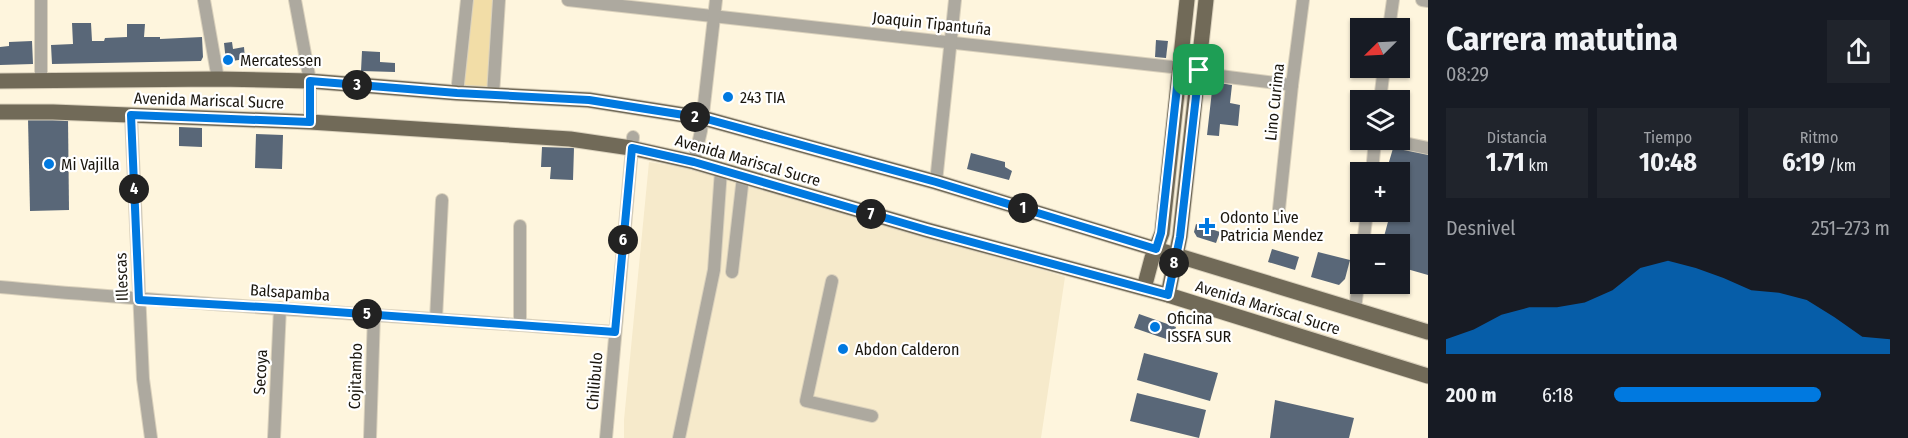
<!DOCTYPE html>
<html lang="es">
<head>
<meta charset="utf-8">
<style>
	:root { --surface:#171b24; --page:#20242c; --text:#f1f3f6; --muted:#9ea1a6; --accent:#0079e0 }
	body { margin:0; font-family:"Fira Sans Condensed",sans-serif; background:var(--page); color:var(--text); height:100vh; display:flex; flex-direction:column; font-size:22px; white-space:nowrap }
	* { box-sizing:border-box; margin:0 }
	p { font-size:20px; color:var(--muted) }
	.icon { flex:none; width:33px; height:33px; fill:none; stroke:currentColor; stroke-width:2; stroke-linecap:round; stroke-linejoin:round }
	.map { position:relative; flex:1; overflow:hidden }
	.details { display:flex; flex-direction:column; background:var(--surface); width:480px }
	.details>* { flex:none }
	.needle { width:39px; rotate:246deg }
	.buttons { position:absolute; left:1350px; top:18px; display:grid; gap:12px }
	.buttons a { display:grid; place-items:center; width:60px; height:60px; border-radius:0px; background:var(--surface); box-shadow:0 2px 4px #0004; font-size:30px }
	.pin { position:absolute; display:grid; place-items:center; width:51px; height:51px; color:#fff; margin:-26px; border-radius:12px; box-shadow:0 3px 9px #0006 }
	.km { position:absolute; width:30px; height:30px; margin:-15px; border-radius:50%; background:#222; color:#fff; font-size:16px; line-height:30px; text-align:center }
	.round { display:grid; place-items:center; flex:none; width:63px; height:63px; border-radius:0px; background:var(--page) }
	.summary { display:flex; align-items:center; justify-content:space-between; height:102px; padding:0 18px }
	h1 { font-size:33px; font-weight:700; line-height:45px }
	.figures { display:grid; grid-template-columns:repeat(3,1fr); gap:9px; height:102px; padding:6px 18px }
	.figures div { display:grid; align-content:center; border-radius:0px; background:var(--page); text-align:center }
	.figures b { font-size:26px; font-weight:700 }
	.figures small { font-size:16px; font-weight:400 }
	.figures p { font-size:16px }
	.chart { height:168px; padding:12px 18px }
	.chart p { display:flex; justify-content:space-between }
	.chart svg { width:100%; height:108px; margin-top:6px; fill:var(--accent); opacity:.7 }
	ul { padding:0 18px; list-style:none; font-size:20px }
	li { display:grid; grid-template-columns:96px 72px 1fr; align-items:center; height:45px }
	li i { height:15px; border-radius:8px; background:var(--accent) }
	main { display:flex; flex:1; min-height:0 }
	.map>svg:first-child { display:block }
	.built { fill:#f6eacb }
	.green { fill:#f2dda7 }
	.building { fill:#596778 }
	.lines { fill:none; stroke-linecap:round; stroke-linejoin:round }
	.minor-casing { stroke:#dad1bc; stroke-width:14 }
	.major-casing { stroke:#dad1bc; stroke-width:17 }
	.minor { stroke:#ada99f; stroke-width:12 }
	.major { stroke:#716a58; stroke-width:15 }
	.route-casing { stroke:#fff; stroke-width:12 }
	.route { stroke:#0079e0; stroke-width:8 }
	.poi-dot { fill:#0079e0; stroke:#fff; stroke-width:2 }
	.labels { text-anchor:middle; stroke-width:4.5; stroke-linejoin:round; paint-order:stroke }
	.street-label { font-size:16px; fill:#1a160e; stroke:#fff }
	.poi-label { font-size:16px; fill:#1a160e; stroke:#fff; text-anchor:start }
</style>
</head>
<body>
<main>
<div class="map">
<svg width="1428" height="438" viewBox="0 0 1428 438">
	<rect width="100%" height="100%" fill="#fef5dd"/>
	<!-- built -->
	<path class="built" d="M649 162 743 177 1065 277 1041 438H624V420Z"/>
	<!-- green -->
	<path class="green" d="M467 0H499L493 95 457 93Z"/>
	<!-- building -->
	<g class="building">
		<path d="M72 23H91L92 41H104L105 38 127 37V24H145L144 37H160V39L202 37 203 57 201 61 52 64 51 45 73 44Z"/>
		<path d="M1156 40 1168 41 1166 58 1155 57Z"/>
		<path d="M32 41 33 64 0 65V47L9 46V42Z"/>
		<path d="M232 42 233 49 244 47 245 59 226 62 224 43Z"/>
		<path d="M362 51 380 52V62L395 63V72L361 71Z"/>
		<path d="M1213 82 1232 85 1230 103 1240 105 1238 126 1220 124 1219 136 1207 135Z"/>
		<path d="M28 118H68L69 210 30 211Z"/>
		<path d="M179 127 202 128V147L179 146Z"/>
		<path d="M256 134 283 135 282 169 255 168Z"/>
		<path d="M1394 145 1428 154V275L1400 267V244H1382L1389 218 1375 214 1376 212H1400V172H1386Z"/>
		<path d="M542 147 574 148 573 180 550 179 551 167H541Z"/>
		<path d="M971 153 1005 162V167L1012 171 1009 180 967 169Z"/>
		<path d="M1196 224 1220 232 1216 243 1197 237 1194 232Z"/>
		<path d="M1272 249 1299 257 1295 270 1268 262Z"/>
		<path d="M1318 252 1350 260 1345 279 1339 285 1311 277Z"/>
		<path d="M1139 314 1176 327 1172 341 1134 328Z"/>
		<path d="M1144 353 1218 373 1210 401 1137 380Z"/>
		<path d="M1137 393 1206 410 1199 438 1130 421Z"/>
		<path d="M1275 400 1354 418 1349 438H1270Z"/>
	</g>
	<g class="lines">
		<!-- minor casing -->
		<g class="minor-casing">
			<g id="minor">
				<path d="M41 0V80"/>
				<path d="M204 0 218 79"/>
				<path d="M295 0 310 81V122"/>
				<path d="M568 0 1199 70 1212 75 1292 85"/>
				<path d="M1422 0 1428 1"/>
				<path d="M1389 28 1393 0"/>
				<path d="M457 93 467 0"/>
				<path d="M493 95 499 0"/>
				<path d="M1380 100 1384 68"/>
				<path d="M131 115 143 379 151 438"/>
				<path d="M1389 140 1428 148"/>
				<path d="M694 162 701 131 716 0"/>
				<path d="M1372 172 1375 140"/>
				<path d="M936 182 955 0"/>
				<path d="M1279 209 1292 85 1303 0"/>
				<path d="M520 226V325"/>
				<path d="M1363 244 1367 212"/>
				<path d="M732 272 743 177"/>
				<path d="M832 281 806 401 872 416"/>
				<path d="M0 287C205 306 410 316 615 332"/>
				<path d="M1355 310 1360 265"/>
				<path d="M436 319 442 200"/>
				<path d="M274 438 280 308"/>
				<path d="M370 438 374 314"/>
				<path d="M606 438 633 137"/>
				<path d="M679 438 714 270 721 170"/>
			</g>
		</g>
		<!-- major casing -->
		<g class="major-casing">
			<g id="major">
				<path d="M0 81 218 79 310 81 457 93 589 100 703 118 936 182 1428 332"/>
				<path d="M0 112H53L310 122 570 139 631 148 694 162 927 230 1168 295 1428 376"/>
				<path d="M1144 288 1152 258 1162 233 1187 0"/>
				<path d="M1168 295 1180 236 1206 0"/>
			</g>
		</g>
		<!-- minor -->
		<use href="#minor" class="minor"/>
		<!-- major -->
		<use href="#major" class="major"/>
	</g>
	<g class="lines">
		<!-- route casing -->
		<g class="route-casing">
			<path id="route" d="M1179 69 1199 70 1180 237 1168 295 927 230 694 162 632 148 615 332 280 308 139 300 131 115 310 122V81L457 93 589 100 703 118 936 182 1156 249 1161 233Z"/>
		</g>
		<!-- route -->
		<use href="#route" class="route"/>
	</g>
	<!-- markers -->
	<g class="poi-dot">
		<circle cx="228" cy="60" r="6"/>
		<circle cx="728" cy="97" r="6"/>
		<circle cx="49" cy="164" r="6"/>
		<path d="M1204 217h6v6h6v6h-6v6h-6v-6h-6v-6h6z"/>
		<circle cx="1155" cy="327" r="6"/>
		<circle cx="843" cy="349" r="6"/>
	</g>
	<g class="labels">
		<!-- street labels -->
		<g class="street-label">
			<text transform="translate(932 23) rotate(6)" y="6">Joaquin Tipantuña</text>
			<text transform="translate(209 100) rotate(2)" y="6">Avenida Mariscal Sucre</text>
			<text transform="translate(1274 102) rotate(-84)" y="6">Lino Curima</text>
			<text transform="translate(748 160) rotate(16)" y="6">Avenida Mariscal Sucre</text>
			<text transform="translate(121 277) rotate(-92)" y="6">Illescas</text>
			<text transform="translate(290 292) rotate(4)" y="6">Balsapamba</text>
			<text transform="translate(1268 307) rotate(17)" y="6">Avenida Mariscal Sucre</text>
			<text transform="translate(260 372) rotate(-87)" y="6">Secoya</text>
			<text transform="translate(355 376) rotate(-88)" y="6">Cojitambo</text>
			<text transform="translate(594 381) rotate(-85)" y="6">Chilibulo</text>
		</g>
		<!-- poi labels -->
		<g class="poi-label">
			<text x="240" y="66">Mercatessen</text>
			<text x="740" y="103">243 TIA</text>
			<text x="61" y="170">Mi Vajilla</text>
			<text x="1220" y="223">Odonto Live<tspan x="1220" dy="18">Patricia Mendez</tspan></text>
			<text x="1167" y="324">Oficina<tspan x="1167" dy="18">ISSFA SUR</tspan></text>
			<text x="855" y="355">Abdon Calderon</text>
		</g>
	</g>
</svg>
<div class="buttons">
<a><svg class="needle" viewBox="-14 -14 28 28"><path d="M0-13l5 13h-10z" fill="#e53935"/><path d="M0 13l5-13h-10z" fill="#9ea1a6"/></svg></a>
<a><svg class="icon" aria-label="layers" viewBox="0 0 24 24"><path d="M12 4l9 5-9 5-9-5zM3 14l9 5 9-5"/></svg></a>
<a>+</a>
<a>−</a>
</div>
<div class="pin" style="left:1199px;top:70px;background:#1e9e55"><svg class="icon" aria-label="arrive" viewBox="0 0 24 24"><path d="M6 21V4h12l-3 4 3 4H6"/></svg></div>
<b class="km" style="left:1023px;top:208px">1</b>
<b class="km" style="left:695px;top:117px">2</b>
<b class="km" style="left:357px;top:85px">3</b>
<b class="km" style="left:134px;top:189px">4</b>
<b class="km" style="left:367px;top:314px">5</b>
<b class="km" style="left:623px;top:240px">6</b>
<b class="km" style="left:871px;top:214px">7</b>
<b class="km" style="left:1174px;top:263px">8</b>
</div>
<section class="details">
<div class="summary"><div><h1>Carrera matutina</h1><p>08:29</p></div><a class="round"><svg class="icon" aria-label="share" viewBox="0 0 24 24"><path d="M12 15V3M7 8l5-5 5 5M5 13v7h14v-7"/></svg></a></div>
<div class="figures">
<div><p>Distancia</p><b>1.71<small> km</small></b></div>
<div><p>Tiempo</p><b>10:48</b></div>
<div><p>Ritmo</p><b>6:19<small> /km</small></b></div>
</div>
<div class="chart"><p><span>Desnivel</span>251–273 m</p>
<svg viewBox="0 0 160 44" preserveAspectRatio="none"><path d="M0 44V38L10 34L20 28L30 25L40 25L50 23L60 18L70 9L80 6L90 9L100 13L110 18L120 19L130 22L140 29L150 37L160 38V44z"/></svg>
</div>
<ul>
<li><b>200 m</b>6:18<i style="width:75%"></i></li>
</ul>
</section>
</main>
</body>
</html>
